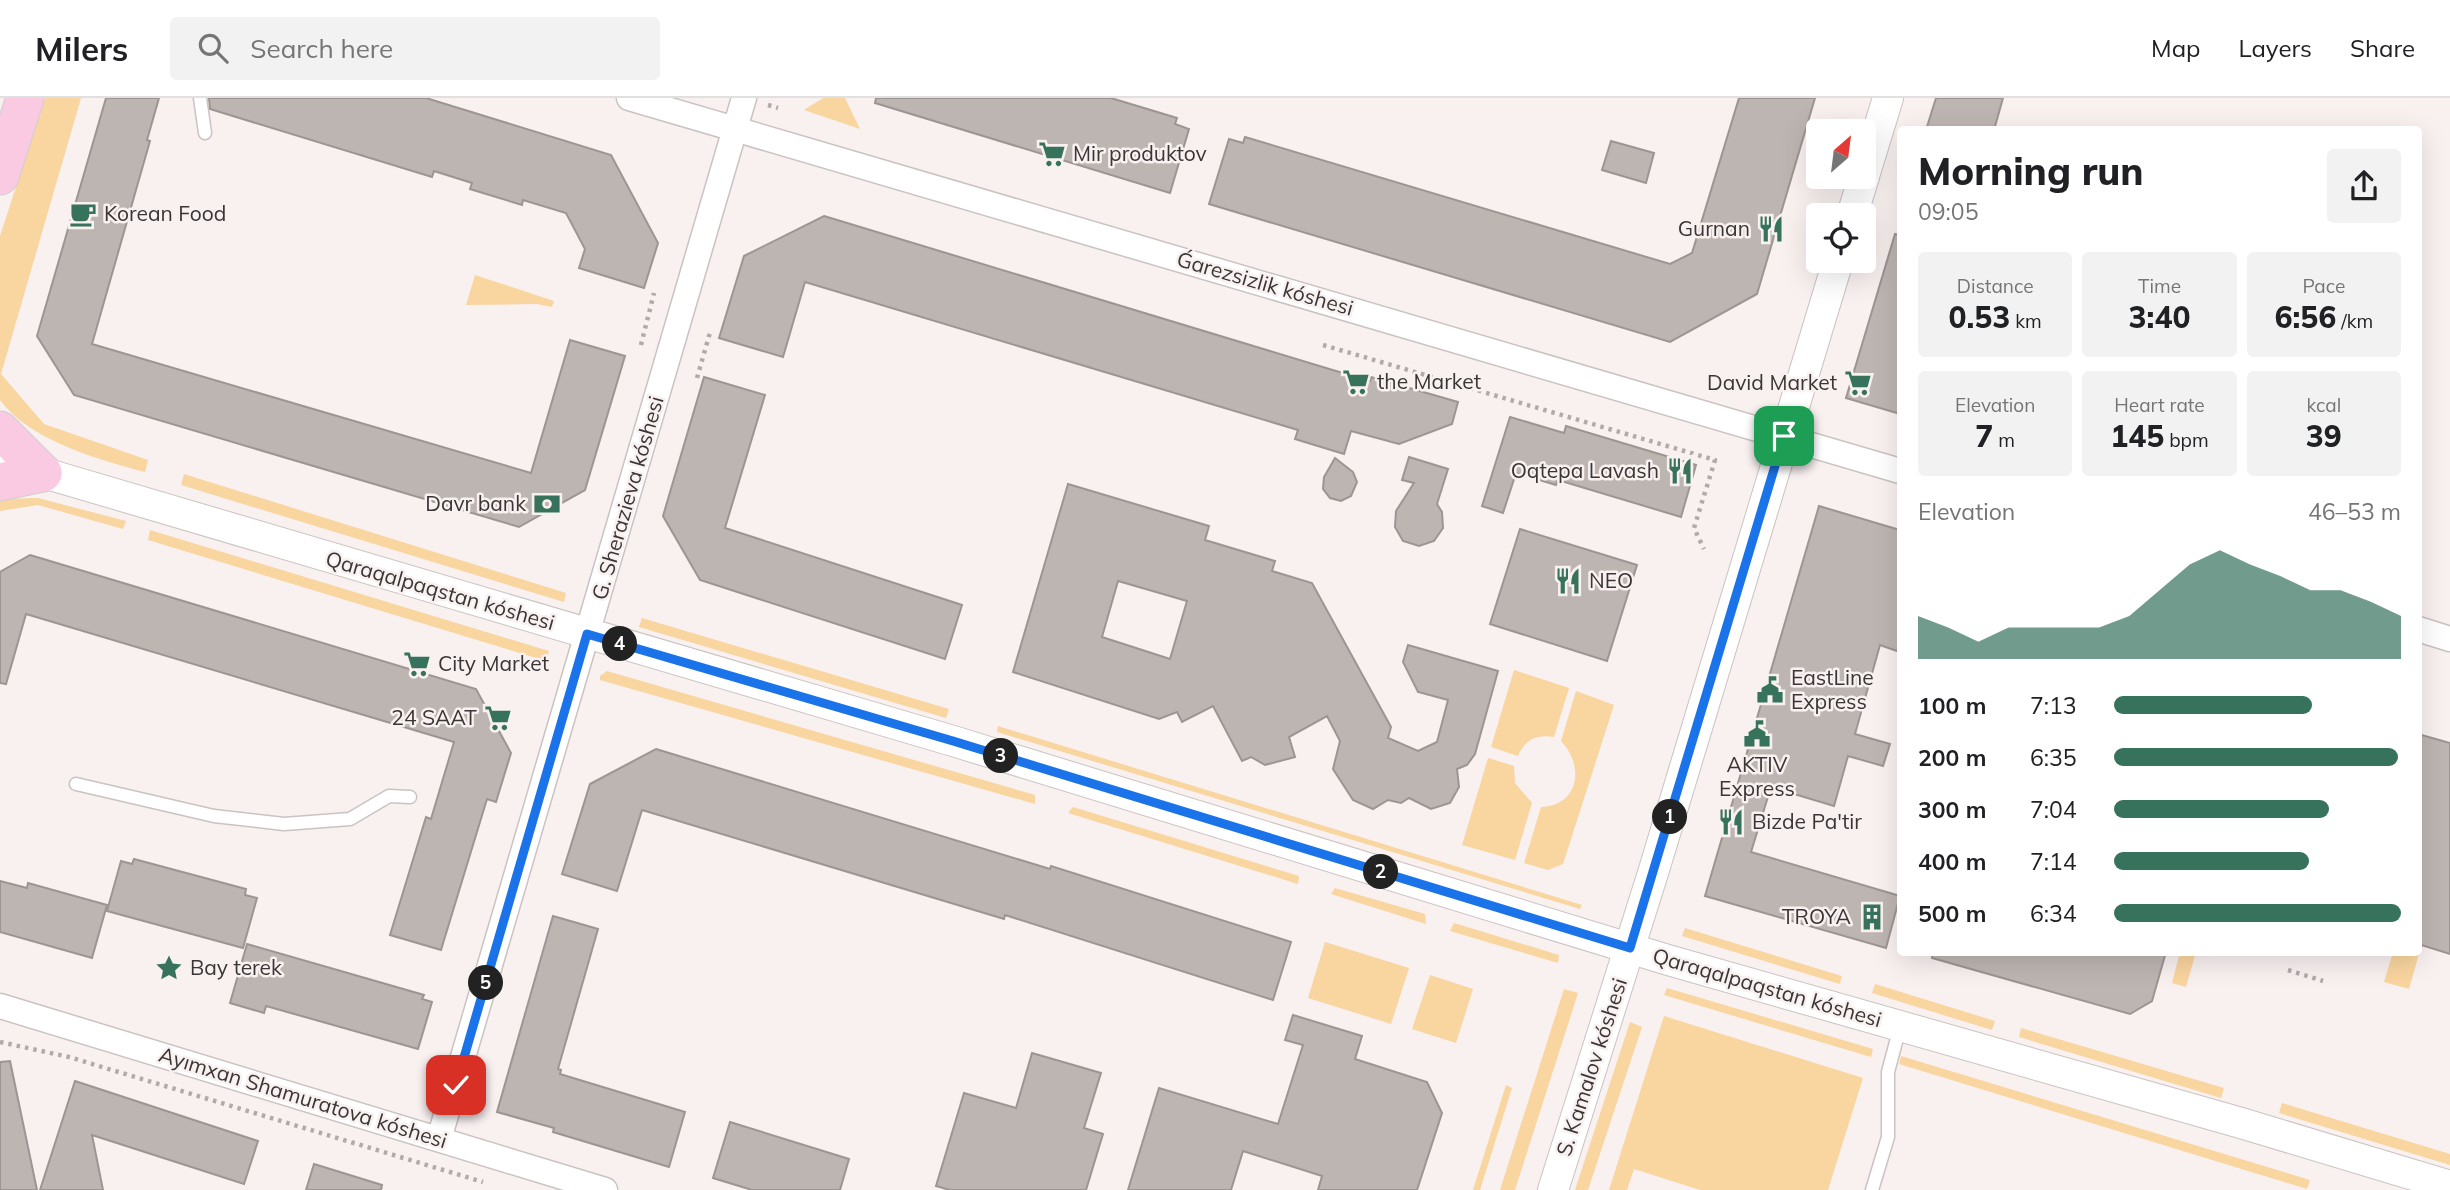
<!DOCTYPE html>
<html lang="en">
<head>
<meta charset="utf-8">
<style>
	:root { --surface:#fff; --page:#f2f2f2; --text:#202124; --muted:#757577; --line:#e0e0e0; --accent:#36725c }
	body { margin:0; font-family:Mulish,sans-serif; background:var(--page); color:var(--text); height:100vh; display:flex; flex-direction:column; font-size:26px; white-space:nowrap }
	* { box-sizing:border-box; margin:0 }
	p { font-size:23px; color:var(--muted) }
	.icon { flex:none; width:38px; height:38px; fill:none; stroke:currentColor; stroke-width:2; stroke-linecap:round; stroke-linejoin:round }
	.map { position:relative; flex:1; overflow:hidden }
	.drawer { position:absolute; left:1897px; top:28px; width:525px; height:830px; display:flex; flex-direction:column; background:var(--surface); border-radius:7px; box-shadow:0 7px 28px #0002 }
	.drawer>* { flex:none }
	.needle { width:46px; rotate:28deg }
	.controls { position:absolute; left:1806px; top:21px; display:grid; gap:14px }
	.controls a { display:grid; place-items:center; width:70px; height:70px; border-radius:7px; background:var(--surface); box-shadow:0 7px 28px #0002; font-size:35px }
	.pin { position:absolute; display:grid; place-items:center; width:60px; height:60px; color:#fff; margin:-30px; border-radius:14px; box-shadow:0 4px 10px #0006 }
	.km { position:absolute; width:35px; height:35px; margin:-18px; border-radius:50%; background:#222; color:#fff; font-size:19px; line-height:35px; text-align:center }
	.round { display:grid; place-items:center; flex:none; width:74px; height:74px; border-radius:7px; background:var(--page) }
	.overview { display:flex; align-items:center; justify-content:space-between; height:119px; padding:0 21px }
	h1 { font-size:38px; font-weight:800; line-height:52px }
	.figures { display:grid; grid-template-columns:repeat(3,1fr); gap:10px; height:119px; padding:7px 21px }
	.figures div { display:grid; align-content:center; border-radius:7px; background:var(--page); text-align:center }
	.figures b { font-size:30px; font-weight:800 }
	.figures small { font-size:19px; font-weight:400 }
	.figures p { font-size:19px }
	.chart { height:196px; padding:14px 21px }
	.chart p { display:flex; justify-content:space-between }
	.chart svg { width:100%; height:126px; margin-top:7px; fill:var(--accent); opacity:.7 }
	ul { padding:0 21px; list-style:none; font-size:23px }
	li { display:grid; grid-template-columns:112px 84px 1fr; align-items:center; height:52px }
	li i { height:18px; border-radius:9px; background:var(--accent) }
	header { display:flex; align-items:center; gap:42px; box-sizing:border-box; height:98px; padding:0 35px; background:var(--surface); border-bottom:2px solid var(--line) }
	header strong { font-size:33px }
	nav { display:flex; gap:38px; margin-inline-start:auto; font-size:24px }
	.search { width:490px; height:63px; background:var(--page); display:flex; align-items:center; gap:18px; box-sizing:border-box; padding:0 24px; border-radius:7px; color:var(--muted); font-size:26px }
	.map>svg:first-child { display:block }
	.green { fill:#f9d59f }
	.building { fill:#bdb5b1; stroke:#9d9592; stroke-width:2; fill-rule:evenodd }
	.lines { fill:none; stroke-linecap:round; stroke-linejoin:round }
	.service-casing { stroke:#cbc2c2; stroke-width:15 }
	.minor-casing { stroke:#cbc2c2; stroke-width:27 }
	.tertiary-casing { stroke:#cbc2c2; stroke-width:32 }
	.primary-casing { stroke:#d0cfcf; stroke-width:39 }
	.path { stroke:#b2aaaa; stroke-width:4.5; stroke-dasharray:3.5 5; stroke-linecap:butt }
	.service { stroke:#fff; stroke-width:12 }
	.minor { stroke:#fff; stroke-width:24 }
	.tertiary { stroke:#fff; stroke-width:30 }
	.primary { stroke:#f9cae2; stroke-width:37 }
	.route-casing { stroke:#fff; stroke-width:14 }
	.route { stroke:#1a73e8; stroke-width:9 }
	.labels { text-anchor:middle; stroke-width:5; stroke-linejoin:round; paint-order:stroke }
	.poi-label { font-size:21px; fill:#3a3636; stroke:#f9f0f0; text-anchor:start }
	.street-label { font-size:21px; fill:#3a3636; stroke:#f9f0f0 }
</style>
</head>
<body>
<header>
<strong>Milers</strong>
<div class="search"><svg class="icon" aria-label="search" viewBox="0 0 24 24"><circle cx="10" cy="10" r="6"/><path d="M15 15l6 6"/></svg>Search here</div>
<nav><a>Map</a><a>Layers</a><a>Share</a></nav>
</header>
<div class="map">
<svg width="2450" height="1092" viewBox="0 0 2450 1092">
	<rect width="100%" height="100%" fill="#f9f0f0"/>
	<!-- green -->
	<g class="green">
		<path d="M45 0H81L1 276 44 326 148 362 145 374C99 362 29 342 0 302V138Z"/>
		<path d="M823 0H845L860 31 804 12Z"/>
		<path d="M475 177 554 203 552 209 537 206 466 207Z"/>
		<path d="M184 376 566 495 564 504 181 387Z"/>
		<path d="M38 400 126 423 123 431 38 407 0 413V401Z"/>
		<path d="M150 432 549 553 546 563 148 442Z"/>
		<path d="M642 520 949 611 946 620 639 529Z"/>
		<path d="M1514 572 1569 590 1554 639C1537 636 1525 641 1518 658L1491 649Z"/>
		<path d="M607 573 1035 697V706L600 582V578Z"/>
		<path d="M1576 593 1614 607 1563 766 1548 772 1524 765 1541 709C1579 708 1585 668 1561 643Z"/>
		<path d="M998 628 1582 807 1580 811 997 634Z"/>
		<path d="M1488 660 1514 668 1515 685 1532 705 1515 762 1462 747Z"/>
		<path d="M1073 709 1299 778 1298 786 1068 715Z"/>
		<path d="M1335 790 1425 816 1426 826 1331 796Z"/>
		<path d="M1454 825 1559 857 1558 865 1450 833Z"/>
		<path d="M1685 830 1842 878 1840 886 1682 838Z"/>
		<path d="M1325 844 1409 870 1391 926 1308 900Z"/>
		<path d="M2180 854H2196L2186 889 2172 885Z"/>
		<path d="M2393 854 2419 856 2409 891 2384 884Z"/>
		<path d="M1430 877 1473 891 1456 945 1412 931Z"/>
		<path d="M1875 886 1995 923 1992 932 1872 895Z"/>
		<path d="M1667 890 1873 951 1871 959 1664 897Z"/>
		<path d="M1564 891 1578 895 1515 1092H1500Z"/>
		<path d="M1664 918 1863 980 1828 1092H1700L1634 1071 1627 1092H1609Z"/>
		<path d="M1630 924 1642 929 1588 1092H1575Z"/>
		<path d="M2021 930 2224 990 2221 1000 2019 939Z"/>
		<path d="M1901 958 2310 1082 2307 1091 1899 966Z"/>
		<path d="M1506 987 1512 990 1480 1092H1473Z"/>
		<path d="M2282 1005 2450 1056V1067L2279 1015Z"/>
	</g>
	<!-- building -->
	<g class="building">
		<path d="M106 0H159L147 42 150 43 92 246 531 375 570 242 625 258 585 392 519 429 74 297 37 238Z"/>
		<path d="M209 0H426L611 57 658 145 644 190 579 170 585 151 566 115 523 102 522 107 470 91 472 85 434 73 432 79 210 11Z"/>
		<path d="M876 0H1111L1177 20 1175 26 1189 31 1170 95 875 5Z"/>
		<path d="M1739 0H1815L1757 196 1670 244 1209 106 1229 41 1243 45 1245 39 1670 166 1692 155Z"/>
		<path d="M1936 0H2003L1994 32H1926Z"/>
		<path d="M1611 43 1654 55 1646 85 1602 72Z"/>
		<path d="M824 118 1336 273 1370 283 1371 279 1458 304 1452 326 1399 346 1351 333 1344 356 1295 341 1298 332 805 184 783 259 719 240 744 158Z"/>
		<path d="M1895 136 1900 137V316L1846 300Z"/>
		<path d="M704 279 765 297 725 430 962 507 945 561 700 482 663 418Z"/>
		<path d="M1510 319 1564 335 1566 328 1696 367 1681 419 1558 382 1556 387 1516 375 1503 415 1482 408Z"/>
		<path d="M1409 359 1448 371 1437 406 1442 414 1443 430 1434 443 1419 448 1403 443 1395 429 1396 413 1414 385 1402 382Z"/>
		<path d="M1335 360 1353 374 1357 384 1351 398 1341 403 1330 400 1323 391 1324 379Z"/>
		<path d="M1068 386 1209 428 1205 442 1275 463 1272 473 1312 485 1391 629 1388 640 1418 653 1437 644 1448 602 1418 594 1403 564 1408 547 1498 573 1475 656 1467 667 1457 671 1459 689 1450 705 1431 711 1409 700 1401 705 1388 702 1373 711 1353 702 1333 671 1340 643 1327 618 1289 639 1295 659 1265 667 1251 659 1242 663 1213 608 1182 624 1177 614 1159 621 1013 574ZM1118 483 1187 503 1170 561 1102 539Z"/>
		<path d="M1819 408 1900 432V554L1880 547 1855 636 1890 646 1883 668 1848 658 1834 708 1771 689 1751 754 1900 798 1886 850 1705 798Z"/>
		<path d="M1520 431 1637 467 1607 563 1490 526Z"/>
		<path d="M30 457 476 591 511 655 496 704 487 701 441 852 390 837 426 719 431 721 454 644 26 516 6 586 0 585V474Z"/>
		<path d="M2418 636 2450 645V856L2418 846Z"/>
		<path d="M656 651 1050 771 1051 768 1291 844 1273 902 1005 817 1004 821 642 712 617 793 562 776 590 686Z"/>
		<path d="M134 761 246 791 245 797 257 800 243 850 107 813 121 763 132 766Z"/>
		<path d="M0 783 27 790 28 785 107 807 92 860 0 834Z"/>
		<path d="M553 818 598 831 558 971 561 972 560 976 685 1014 669 1069 553 1034 554 1030 497 1014Z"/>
		<path d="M247 846 424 897 422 901 432 904 418 951 266 908 264 915 230 905Z"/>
		<path d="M1933 854H2166L2152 903 2130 916 1932 860Z"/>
		<path d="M1293 917 1362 938 1355 961 1427 984 1442 1015 1417 1092H1318L1322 1078 1243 1053 1231 1092H1128L1159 990 1278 1026 1303 947 1285 942Z"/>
		<path d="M1032 955 1101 975 1084 1030 1103 1036 1086 1092H950L936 1088 964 995 1016 1010Z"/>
		<path d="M10 963 37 1092H0V964Z"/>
		<path d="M75 983 258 1043 244 1086 92 1037 103 1092H40Z"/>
		<path d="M730 1024 849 1061 840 1092H752L713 1080Z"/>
		<path d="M314 1066 382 1087 381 1092H306Z"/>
	</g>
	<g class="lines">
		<!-- service casing -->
		<g class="service-casing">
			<g id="service">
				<path d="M200 0 205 35"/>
				<path d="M76 686 214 718 284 726 350 721 389 698 410 699"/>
				<path d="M1872 1092 1888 1039V974L1900 929"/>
			</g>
		</g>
		<!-- minor casing -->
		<g class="minor-casing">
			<g id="minor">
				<path d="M629 0 1900 373"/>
				<path d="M2418 531 2450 541"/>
				<path d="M0 908 605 1092"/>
				<path d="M439 1041 744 0"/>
			</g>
		</g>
		<!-- tertiary casing -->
		<g class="tertiary-casing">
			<g id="tertiary">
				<path d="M1864 78 1888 0"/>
				<path d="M1852 117 1864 79"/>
				<path d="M0 362 953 643 1668 862 2241 1025 2450 1088"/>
				<path d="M1553 1092 1653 775 1838 163"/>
			</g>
		</g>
		<!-- primary casing -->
		<g class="primary-casing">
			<g id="primary">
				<path d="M0 78 25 0"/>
				<path d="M0 332 43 375"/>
				<path d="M0 384 43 375"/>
			</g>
		</g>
		<!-- path -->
		<g class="path">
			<path d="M768 7 778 10"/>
			<path d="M641 247 654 195"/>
			<path d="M1323 247 1715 362 1694 430 1704 451"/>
			<path d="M697 280 711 231"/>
			<path d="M2288 872 2323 883"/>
			<path d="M0 944 69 959 483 1084"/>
		</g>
		<!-- service -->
		<use href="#service" class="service"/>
		<!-- minor -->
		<use href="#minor" class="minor"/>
		<!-- tertiary -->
		<use href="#tertiary" class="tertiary"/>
		<!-- primary -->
		<use href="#primary" class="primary"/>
	</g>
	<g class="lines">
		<!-- route casing -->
		<g class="route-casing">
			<path id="route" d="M456 987 587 536 953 643 1630 850 1784 338"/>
		</g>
		<!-- route -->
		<use href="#route" class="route"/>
	</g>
	<!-- icons -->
	<defs>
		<g id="supermarket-bare" transform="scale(2.1)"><path d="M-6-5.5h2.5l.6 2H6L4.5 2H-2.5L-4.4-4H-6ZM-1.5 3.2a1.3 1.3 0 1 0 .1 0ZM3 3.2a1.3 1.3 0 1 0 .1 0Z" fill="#36725c" stroke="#f9f0f0" stroke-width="2.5" paint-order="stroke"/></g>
		<g id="cafe-bare" transform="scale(2.1)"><path d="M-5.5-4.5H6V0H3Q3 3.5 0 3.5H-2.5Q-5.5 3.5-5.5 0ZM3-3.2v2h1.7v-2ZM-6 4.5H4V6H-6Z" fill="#36725c" stroke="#f9f0f0" stroke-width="2.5" paint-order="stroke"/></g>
		<g id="restaurant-bare" transform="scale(2.1)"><path d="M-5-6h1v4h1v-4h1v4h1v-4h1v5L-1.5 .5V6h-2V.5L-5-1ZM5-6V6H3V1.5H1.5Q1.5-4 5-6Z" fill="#36725c" stroke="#f9f0f0" stroke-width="2.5" paint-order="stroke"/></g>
		<g id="bank-bare" transform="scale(2.1)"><path d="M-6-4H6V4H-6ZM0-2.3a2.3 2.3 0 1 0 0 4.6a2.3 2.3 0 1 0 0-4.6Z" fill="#36725c" stroke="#f9f0f0" stroke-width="2.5" paint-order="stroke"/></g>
		<g id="civic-bare" transform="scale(2.1)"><path d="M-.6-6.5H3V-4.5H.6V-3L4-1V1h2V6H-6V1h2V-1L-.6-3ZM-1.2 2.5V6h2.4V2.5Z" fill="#36725c" stroke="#f9f0f0" stroke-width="2.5" paint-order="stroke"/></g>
		<g id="building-bare" transform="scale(2.1)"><path d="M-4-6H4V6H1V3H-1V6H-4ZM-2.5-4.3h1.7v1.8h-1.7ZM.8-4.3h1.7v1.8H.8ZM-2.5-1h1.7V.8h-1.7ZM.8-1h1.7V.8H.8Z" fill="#36725c" stroke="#f9f0f0" stroke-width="2.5" paint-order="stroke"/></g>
		<g id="sight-bare" transform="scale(2.1)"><path d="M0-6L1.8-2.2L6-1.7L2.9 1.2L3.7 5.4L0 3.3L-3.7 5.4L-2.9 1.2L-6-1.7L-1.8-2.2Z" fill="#36725c" stroke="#f9f0f0" stroke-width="2.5" paint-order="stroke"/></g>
	</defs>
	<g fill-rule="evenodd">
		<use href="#supermarket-bare" x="1052" y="56"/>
		<use href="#cafe-bare" x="83" y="116"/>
		<use href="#restaurant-bare" x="1771" y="131"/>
		<use href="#supermarket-bare" x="1356" y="284"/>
		<use href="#supermarket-bare" x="1858" y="285"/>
		<use href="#restaurant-bare" x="1680" y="373"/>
		<use href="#bank-bare" x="547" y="406"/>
		<use href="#restaurant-bare" x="1568" y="483"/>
		<use href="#supermarket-bare" x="417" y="566"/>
		<use href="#civic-bare" x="1770" y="592"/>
		<use href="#supermarket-bare" x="498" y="620"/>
		<use href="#civic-bare" x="1757" y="636"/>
		<use href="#restaurant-bare" x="1731" y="724"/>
		<use href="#building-bare" x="1872" y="819"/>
		<use href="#sight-bare" x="169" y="870"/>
	</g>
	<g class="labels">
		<!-- poi labels -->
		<g class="poi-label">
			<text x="1073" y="63">Mir produktov</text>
			<text x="104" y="123">Korean Food</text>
			<text x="1750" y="138" text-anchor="end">Gurnan</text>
			<text x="1377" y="291">the Market</text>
			<text x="1837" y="292" text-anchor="end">David Market</text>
			<text x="1659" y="380" text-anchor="end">Oqtepa Lavash</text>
			<text x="526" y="413" text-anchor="end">Davr bank</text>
			<text x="1589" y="490">NEO</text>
			<text x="438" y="573">City Market</text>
			<text x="1791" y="587">EastLine<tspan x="1791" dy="24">Express</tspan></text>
			<text x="477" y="627" text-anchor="end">24 SAAT</text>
			<text x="1757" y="674" text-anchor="middle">AKTIV<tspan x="1757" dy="24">Express</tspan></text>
			<text x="1752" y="731">Bizde Pa'tir</text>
			<text x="1851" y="826" text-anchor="end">TROYA</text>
			<text x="190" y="877">Bay terek</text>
		</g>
		<!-- street labels -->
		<g class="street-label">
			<text transform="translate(1265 186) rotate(16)" y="7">Ǵarezsizlik kóshesi</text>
			<text transform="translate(628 400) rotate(-74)" y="7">G. Sherazieva kóshesi</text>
			<text transform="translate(440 493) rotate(16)" y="7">Qaraqalpaqstan kóshesi</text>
			<text transform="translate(1767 890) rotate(16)" y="7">Qaraqalpaqstan kóshesi</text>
			<text transform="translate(1592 969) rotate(-72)" y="7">S. Kamalov kóshesi</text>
			<text transform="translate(303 1000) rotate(17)" y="7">Ayımxan Shamuratova kóshesi</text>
		</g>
	</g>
</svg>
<div class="controls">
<a><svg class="needle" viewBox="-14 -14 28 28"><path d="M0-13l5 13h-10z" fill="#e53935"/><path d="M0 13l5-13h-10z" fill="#757577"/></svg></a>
<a><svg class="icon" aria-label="locate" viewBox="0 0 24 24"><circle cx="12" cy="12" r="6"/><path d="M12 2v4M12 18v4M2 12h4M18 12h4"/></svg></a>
</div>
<div class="pin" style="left:1784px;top:338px;background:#1e9e55"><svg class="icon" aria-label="arrive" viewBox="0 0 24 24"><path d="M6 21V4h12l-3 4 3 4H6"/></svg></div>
<div class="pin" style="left:456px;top:987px;background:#d93025"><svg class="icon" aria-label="check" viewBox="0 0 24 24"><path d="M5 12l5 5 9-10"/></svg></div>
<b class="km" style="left:1670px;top:719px">1</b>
<b class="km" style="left:1381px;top:774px">2</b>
<b class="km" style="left:1001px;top:658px">3</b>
<b class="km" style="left:620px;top:546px">4</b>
<b class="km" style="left:486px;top:885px">5</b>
<section class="drawer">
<div class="overview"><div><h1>Morning run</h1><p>09:05</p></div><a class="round"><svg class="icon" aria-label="share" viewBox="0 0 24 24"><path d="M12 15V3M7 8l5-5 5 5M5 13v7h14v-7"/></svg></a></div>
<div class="figures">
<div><p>Distance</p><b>0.53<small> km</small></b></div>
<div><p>Time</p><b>3:40</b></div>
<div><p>Pace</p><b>6:56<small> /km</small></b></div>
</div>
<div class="figures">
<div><p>Elevation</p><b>7<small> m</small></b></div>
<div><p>Heart rate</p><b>145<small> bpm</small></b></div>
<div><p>kcal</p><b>39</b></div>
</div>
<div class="chart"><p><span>Elevation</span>46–53 m</p>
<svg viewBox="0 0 160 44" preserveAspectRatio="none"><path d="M0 44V29L10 33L20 38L30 33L40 33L50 33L60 33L70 29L80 20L90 11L100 6L110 11L120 15L130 20L140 20L150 24L160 29V44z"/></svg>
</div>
<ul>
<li><b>100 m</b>7:13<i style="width:69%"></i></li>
<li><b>200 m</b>6:35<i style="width:99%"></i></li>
<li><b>300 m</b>7:04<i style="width:75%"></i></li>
<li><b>400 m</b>7:14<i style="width:68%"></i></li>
<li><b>500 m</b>6:34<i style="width:100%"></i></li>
</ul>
</section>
</div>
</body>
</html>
